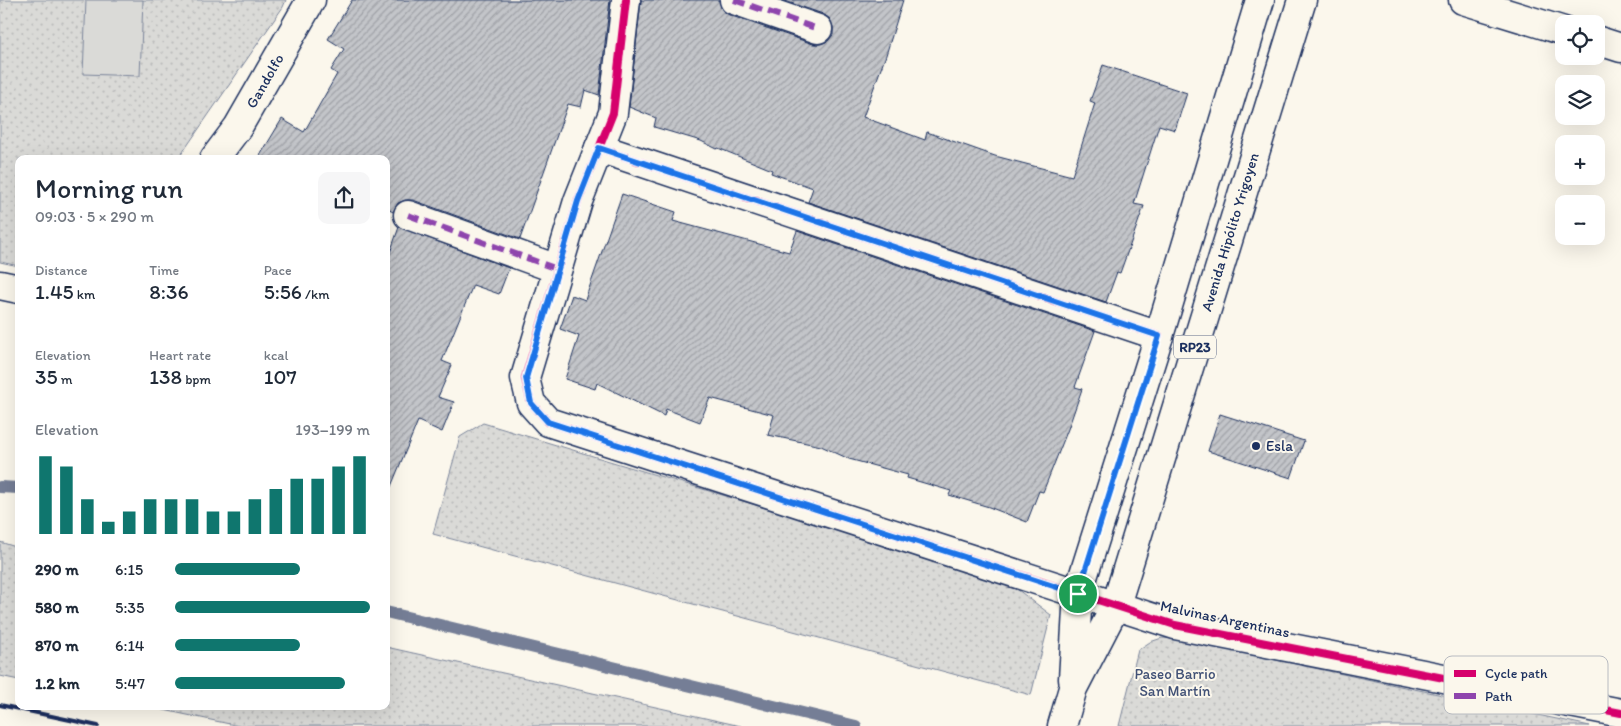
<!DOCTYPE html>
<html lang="en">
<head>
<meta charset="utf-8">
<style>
	:root { --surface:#fff; --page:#f6f6f7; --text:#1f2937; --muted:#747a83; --accent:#0f766e }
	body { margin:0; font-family:Itim,sans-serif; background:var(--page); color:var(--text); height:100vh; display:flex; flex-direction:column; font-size:19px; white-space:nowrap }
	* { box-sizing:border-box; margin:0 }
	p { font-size:16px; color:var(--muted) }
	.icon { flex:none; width:28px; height:28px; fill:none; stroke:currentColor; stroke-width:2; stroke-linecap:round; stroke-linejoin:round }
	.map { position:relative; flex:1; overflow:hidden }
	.panel { position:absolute; left:15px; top:155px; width:375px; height:555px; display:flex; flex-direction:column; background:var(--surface); border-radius:10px; box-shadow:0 5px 20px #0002 }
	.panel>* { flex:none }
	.controls { position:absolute; left:1555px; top:15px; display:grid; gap:10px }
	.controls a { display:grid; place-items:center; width:50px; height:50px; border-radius:10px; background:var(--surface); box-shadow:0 5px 20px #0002; font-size:25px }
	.pin { position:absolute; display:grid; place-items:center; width:42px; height:42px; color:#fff; margin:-21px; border:2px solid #fff; border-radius:50%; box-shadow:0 1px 5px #0007 }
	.round { display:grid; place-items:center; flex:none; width:52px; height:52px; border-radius:10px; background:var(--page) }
	.summary { display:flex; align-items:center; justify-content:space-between; height:85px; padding:0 20px }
	h1 { font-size:28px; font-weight:600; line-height:38px }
	.metrics { display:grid; grid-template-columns:repeat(3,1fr); gap:8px; height:85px; padding:5px 20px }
	.metrics div { display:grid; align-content:center }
	.metrics b { font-size:21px; font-weight:600 }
	.metrics small { font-size:14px; font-weight:400 }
	.metrics p { font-size:14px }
	.chart { height:140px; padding:10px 20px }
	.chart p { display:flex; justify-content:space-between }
	.chart svg { width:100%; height:90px; margin-top:5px; stroke:var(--accent); stroke-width:6 }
	ul { padding:0 20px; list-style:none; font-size:16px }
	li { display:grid; grid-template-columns:80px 60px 1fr; align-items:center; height:38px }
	li i { height:12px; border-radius:6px; background:var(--accent) }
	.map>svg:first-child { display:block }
	.grass { fill:url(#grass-dots); stroke:#7a849a }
	.pitch { fill:#dadad7; stroke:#7a849a }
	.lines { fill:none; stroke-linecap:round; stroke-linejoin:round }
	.stream { stroke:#747e96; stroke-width:12 }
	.building { fill:url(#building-hatch); stroke:#1b2f5e }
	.minor-casing { stroke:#1b2f5e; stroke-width:31 }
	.primary-casing { stroke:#1b2f5e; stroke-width:31 }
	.minor { stroke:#fbf7ec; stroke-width:28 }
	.primary { stroke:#fbf7ec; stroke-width:28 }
	.rail { stroke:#1b2f5e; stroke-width:4 }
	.quiet { stroke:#8e44ad; stroke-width:6; stroke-dasharray:12 6; stroke-linecap:butt }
	.cycleway-casing { stroke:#fbf7ec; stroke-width:11 }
	.cycleway { stroke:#d6006c; stroke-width:8 }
	.route-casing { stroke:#fff; stroke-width:10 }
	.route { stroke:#1a73e8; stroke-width:6 }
	.poi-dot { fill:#1b2f5e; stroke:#fbf7ec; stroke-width:2 }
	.labels { text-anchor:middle; stroke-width:4; stroke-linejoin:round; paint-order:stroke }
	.shield { fill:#fbf7ec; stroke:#5e6b89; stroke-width:1 }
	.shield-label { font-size:14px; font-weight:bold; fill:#1b2f5e }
	.street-label { font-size:15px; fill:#1b2f5e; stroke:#fbf7ec }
	.poi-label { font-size:15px; fill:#1b2f5e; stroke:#fbf7ec; text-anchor:start }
	.park-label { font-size:15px; fill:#415176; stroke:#fbf7ec }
	.key { fill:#fbf7ec; stroke:#b8bbc1; stroke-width:1 }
	.key-label { font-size:14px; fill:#1b2f5e }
</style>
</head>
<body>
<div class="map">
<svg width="1621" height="726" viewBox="0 0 1621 726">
	<defs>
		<pattern id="grass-dots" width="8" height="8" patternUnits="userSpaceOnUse" patternTransform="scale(1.25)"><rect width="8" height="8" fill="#dadad7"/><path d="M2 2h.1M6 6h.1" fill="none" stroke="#babbbb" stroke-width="1.8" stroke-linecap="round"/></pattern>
		<pattern id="building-hatch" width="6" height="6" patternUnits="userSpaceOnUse" patternTransform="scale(1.25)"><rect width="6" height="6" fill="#c3c5c9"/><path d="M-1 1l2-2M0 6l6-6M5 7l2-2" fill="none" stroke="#9ea0a6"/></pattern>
	</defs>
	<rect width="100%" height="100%" fill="#fbf7ec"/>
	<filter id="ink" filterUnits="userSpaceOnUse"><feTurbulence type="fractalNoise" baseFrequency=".02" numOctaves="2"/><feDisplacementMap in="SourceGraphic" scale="10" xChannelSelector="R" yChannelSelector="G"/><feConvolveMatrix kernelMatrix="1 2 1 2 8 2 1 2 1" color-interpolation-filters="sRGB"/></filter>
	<g filter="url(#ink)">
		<!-- grass -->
		<g class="grass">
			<path d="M0 0H286L283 7 178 159H19V266L0 262Z"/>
			<path d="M483 423 1005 580 1051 615 1031 695 433 534 460 437Z"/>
			<path d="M0 542 19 548V680L0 676Z"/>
			<path d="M1162 638 1176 639 1590 726H1119L1138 650 1150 642Z"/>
			<path d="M386 647 741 726H239L145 706H386Z"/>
		</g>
		<!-- pitch -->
		<path class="pitch" d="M86 0H143L140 76 83 74Z"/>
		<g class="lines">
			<!-- stream -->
			<g class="stream">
				<path d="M0 487 19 488"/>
				<path d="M386 612 856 726"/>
			</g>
		</g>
		<!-- building -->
		<g class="building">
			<path d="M352 0H610L599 95 585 90 581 107 568 104 520 239 413 200H405L398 203 393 212 386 208V159H258L282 119 304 132 337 74 331 70 344 49 328 39Z"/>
			<path d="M641 0H719L722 10 729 15 813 44H820L828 41 833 35V27L830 19 823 14 782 0H903L886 55 863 117 925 140 927 132 995 156 1072 176 1095 103 1090 101 1103 65 1187 93 1175 130 1159 125 1134 204 1144 206 1120 273 1117 272 1106 302 808 202 813 188 771 173 772 170 718 148 717 149 701 141 654 127 656 118 629 107Z"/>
			<path d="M622 194 676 212 673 221 789 252 797 231 1095 331 1075 387 1082 389 1068 429 1043 492 1039 491 1027 522 989 507 949 495 951 491 907 478 908 475 849 459 821 446 768 435 774 415 710 398 700 422 666 409 664 416 597 383 595 389 565 379 579 336 560 329 572 295 585 300Z"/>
			<path d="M399 227 509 268 499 294 473 285 442 361 452 365 438 397 454 402 442 432 418 421 387 496 386 264Z"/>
			<path d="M1220 414 1304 441 1291 478 1208 451Z"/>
		</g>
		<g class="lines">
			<!-- minor casing -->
			<g class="minor-casing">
				<g id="minor">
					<path d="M626 0 613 113 578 201 525 378 531 403 548 422 1175 625 1621 713"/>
					<path d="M734 0 818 29"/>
					<path d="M1463 0 1564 31"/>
					<path d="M1596 40 1621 48"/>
					<path d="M599 148 1159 336"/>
					<path d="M214 159 238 127 311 0"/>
					<path d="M408 215 557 269"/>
					<path d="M0 285 19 289"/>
				</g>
			</g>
			<!-- primary casing -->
			<g class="primary-casing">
				<g id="primary">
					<path d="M1073 679 1078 593 1159 336 1260 0"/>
					<path d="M1062 726 1073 688 1116 605 1302 0"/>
				</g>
			</g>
			<!-- minor -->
			<use href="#minor" class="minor"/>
			<!-- primary -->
			<use href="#primary" class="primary"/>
			<!-- rail -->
			<path class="rail" d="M0 705 98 726"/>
			<!-- quiet -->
			<g class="quiet">
				<path d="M734 0 818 29"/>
				<path d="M408 215 557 269"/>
			</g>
			<!-- cycleway casing -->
			<g class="cycleway-casing">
				<g id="cycleway">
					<path d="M626 0 613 113 578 201 525 378 531 403 548 422 1175 625 1621 713"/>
					<path d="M599 148 1159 336"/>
				</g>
			</g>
			<!-- cycleway -->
			<use href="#cycleway" class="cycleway"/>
		</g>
	</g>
	<g class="lines" filter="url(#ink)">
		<!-- route casing -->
		<g class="route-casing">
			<path id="route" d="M599 148 1159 336 1078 594 548 422 531 403 526 378 578 201Z"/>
		</g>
		<!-- route -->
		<use href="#route" class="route"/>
	</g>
	<!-- markers -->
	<circle class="poi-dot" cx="1256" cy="446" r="5"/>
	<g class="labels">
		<!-- shield labels -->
		<rect class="shield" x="1174" y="335.5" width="42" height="23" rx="4"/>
		<g class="shield-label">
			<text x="1195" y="352">RP23</text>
		</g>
		<!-- street labels -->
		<g class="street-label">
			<text transform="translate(265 81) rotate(-60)" y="5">Gandolfo</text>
			<text transform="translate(1230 232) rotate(-73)" y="5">Avenida Hipólito Yrigoyen</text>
			<text transform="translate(1225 619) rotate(12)" y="5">Malvinas Argentinas</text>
		</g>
		<!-- poi labels -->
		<g class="poi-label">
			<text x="1266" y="451">Esla</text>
		</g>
		<!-- park labels -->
		<g class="park-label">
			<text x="1175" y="679">Paseo Barrio<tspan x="1175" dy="17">San Martín</tspan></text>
		</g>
	</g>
	<!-- legend -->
	<rect x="1444" y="656" width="164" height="58" rx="8" class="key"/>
	<rect x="1454" y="670" width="22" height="7" fill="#d6006c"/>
	<rect x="1454" y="693" width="22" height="6" fill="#8e44ad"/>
	<g class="key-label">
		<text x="1485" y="678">Cycle path</text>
		<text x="1485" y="701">Path</text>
	</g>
</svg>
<div class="controls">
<a><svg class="icon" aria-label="locate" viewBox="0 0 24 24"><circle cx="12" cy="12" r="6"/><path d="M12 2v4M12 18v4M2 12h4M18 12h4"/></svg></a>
<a><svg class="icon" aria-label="layers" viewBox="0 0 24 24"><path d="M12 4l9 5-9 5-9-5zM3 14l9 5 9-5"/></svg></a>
<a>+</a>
<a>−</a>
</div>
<div class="pin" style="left:1078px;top:594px;background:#1e9e55"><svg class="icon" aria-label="arrive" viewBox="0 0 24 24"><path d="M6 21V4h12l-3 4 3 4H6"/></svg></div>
<section class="panel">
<div class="summary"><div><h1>Morning run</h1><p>09:03 · 5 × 290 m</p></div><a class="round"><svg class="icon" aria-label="share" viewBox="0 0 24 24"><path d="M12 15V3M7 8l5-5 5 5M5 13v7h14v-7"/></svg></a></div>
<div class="metrics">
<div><p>Distance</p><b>1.45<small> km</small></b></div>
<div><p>Time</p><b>8:36</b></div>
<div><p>Pace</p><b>5:56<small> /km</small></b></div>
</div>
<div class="metrics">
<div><p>Elevation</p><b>35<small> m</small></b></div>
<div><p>Heart rate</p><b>138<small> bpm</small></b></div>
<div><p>kcal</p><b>107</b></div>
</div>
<div class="chart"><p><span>Elevation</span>193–199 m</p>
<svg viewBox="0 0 160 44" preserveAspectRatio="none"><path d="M5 44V6M15 44V11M25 44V27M35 44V38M45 44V33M55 44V27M65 44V27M75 44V27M85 44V33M95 44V33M105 44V27M115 44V22M125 44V17M135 44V17M145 44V11M155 44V6"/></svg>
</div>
<ul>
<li><b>290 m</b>6:15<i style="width:64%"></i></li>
<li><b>580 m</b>5:35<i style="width:100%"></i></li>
<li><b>870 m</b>6:14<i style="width:64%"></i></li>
<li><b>1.2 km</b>5:47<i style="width:87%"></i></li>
</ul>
</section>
</div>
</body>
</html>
